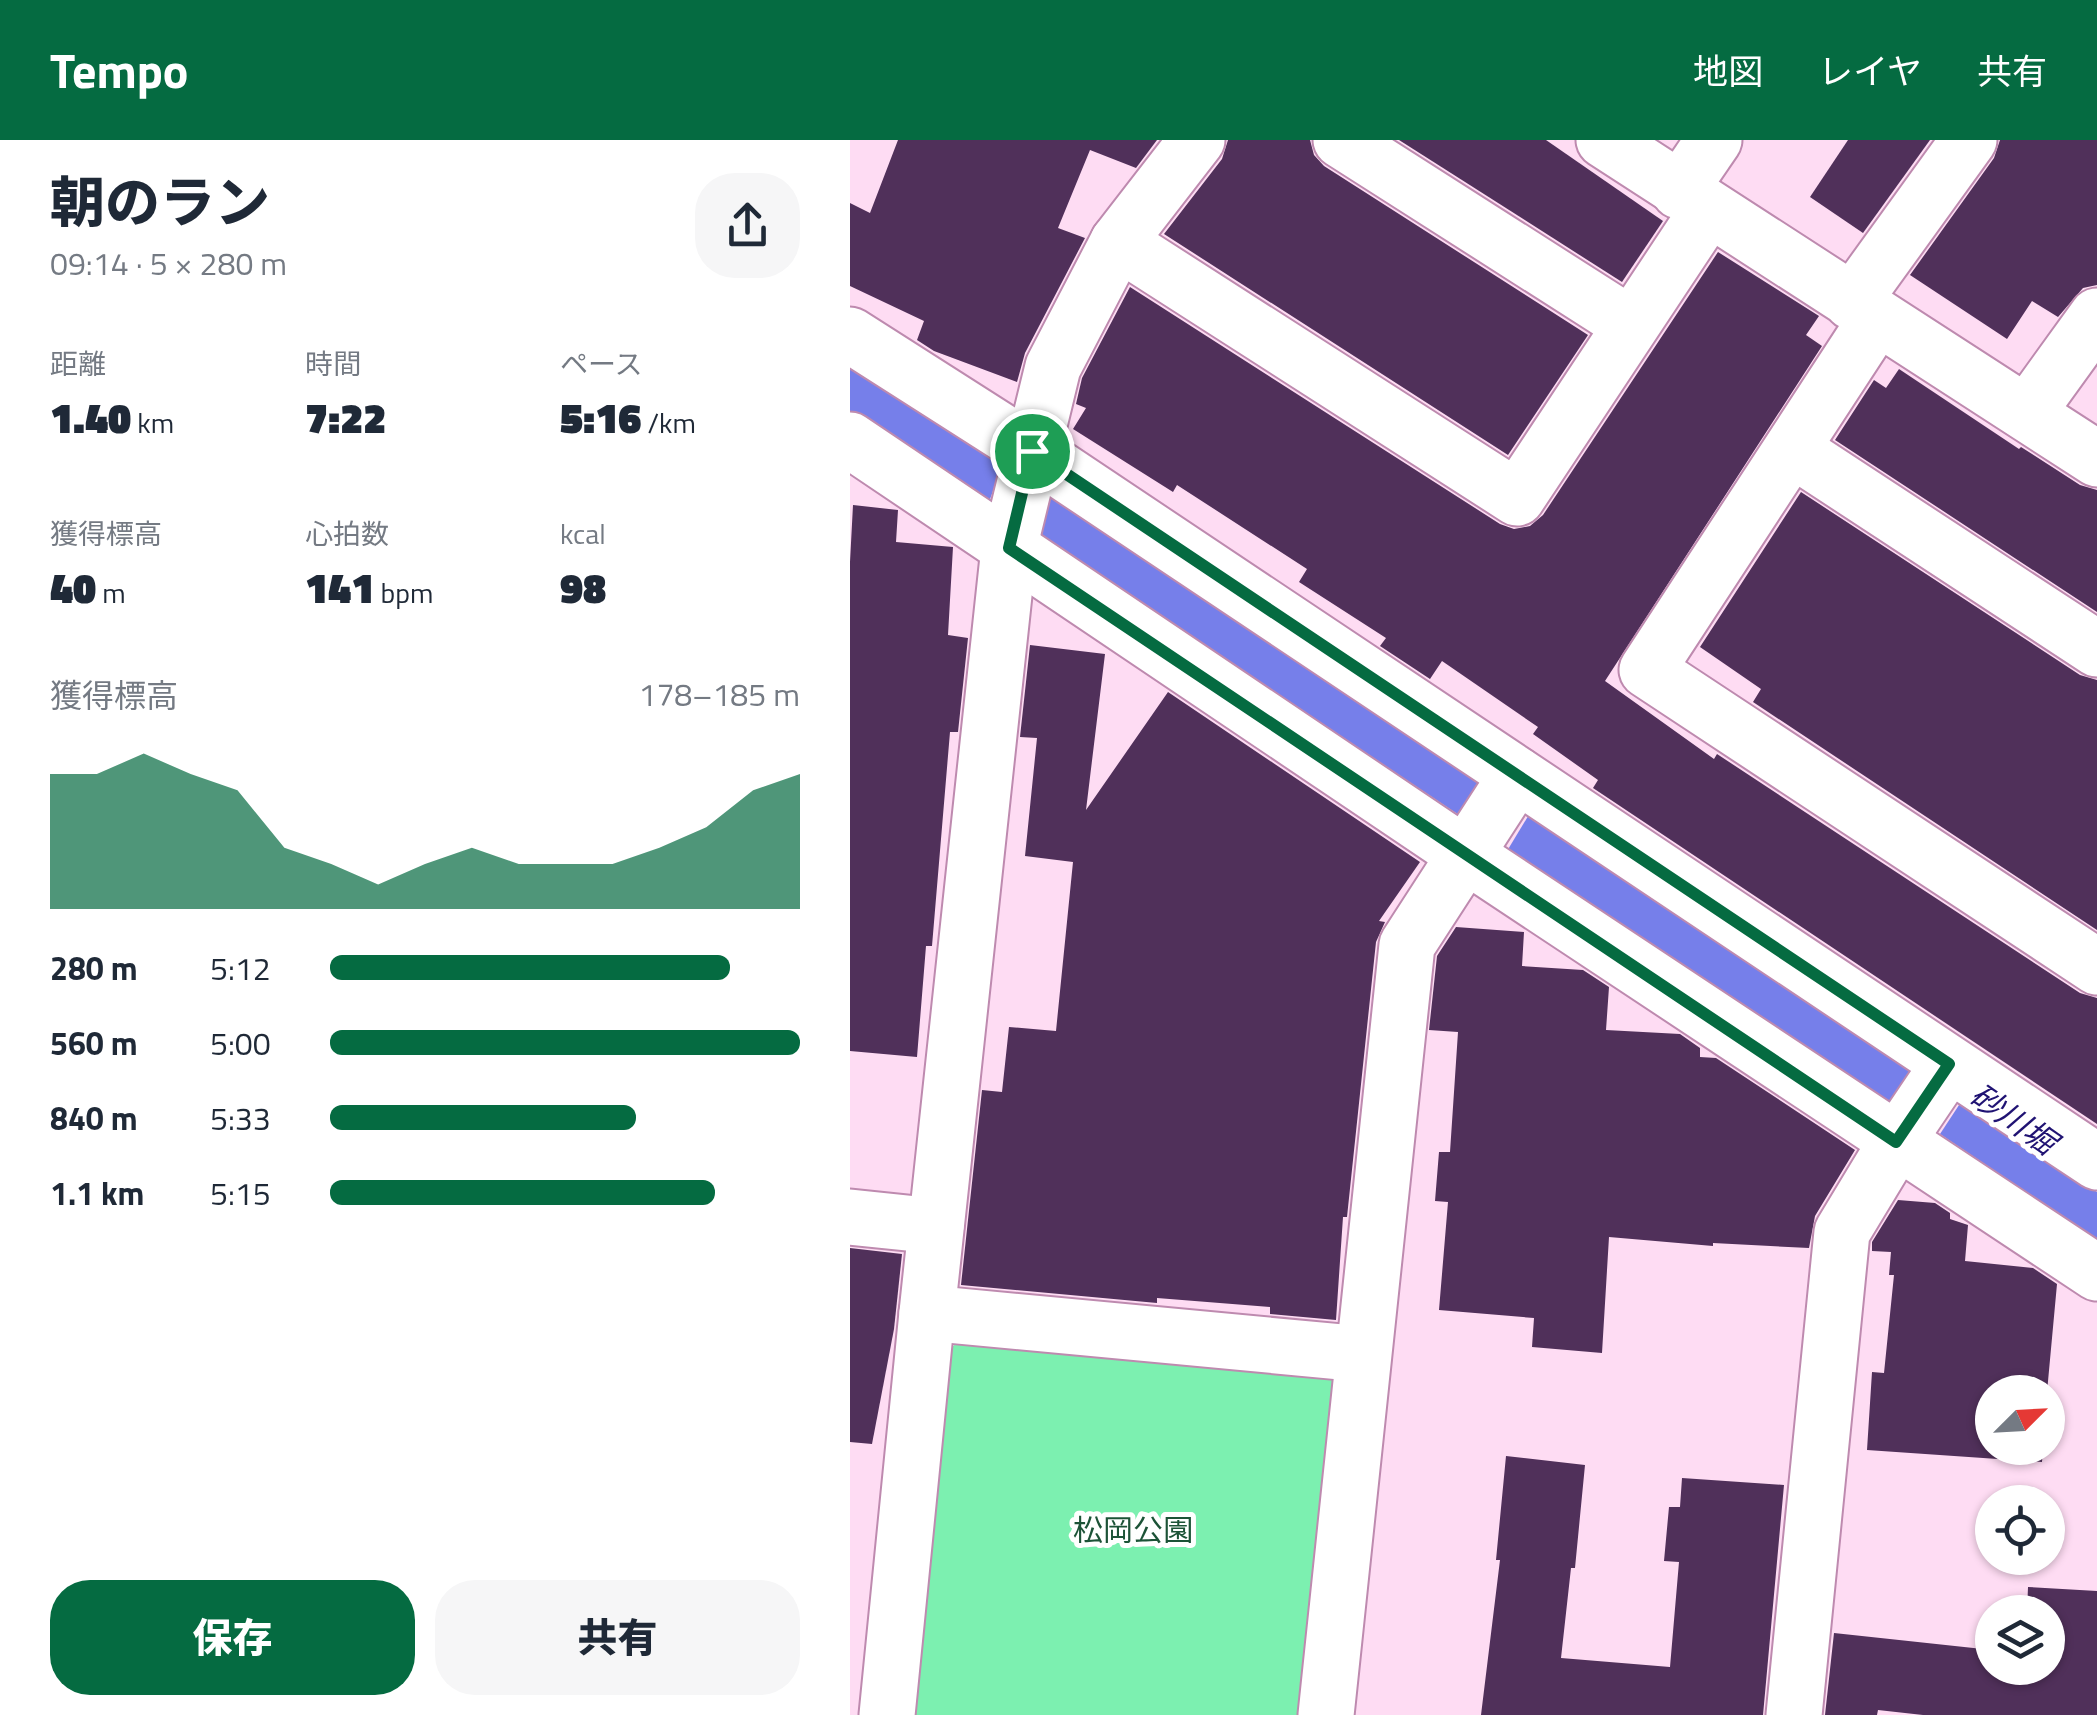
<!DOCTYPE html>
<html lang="ja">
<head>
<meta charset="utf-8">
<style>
	:root { --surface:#fff; --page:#f6f6f7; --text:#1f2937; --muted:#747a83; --accent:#056b41 }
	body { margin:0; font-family:"Titillium Web","Noto Sans JP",sans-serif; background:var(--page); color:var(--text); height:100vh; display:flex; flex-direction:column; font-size:38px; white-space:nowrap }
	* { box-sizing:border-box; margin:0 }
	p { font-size:32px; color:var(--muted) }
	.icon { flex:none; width:55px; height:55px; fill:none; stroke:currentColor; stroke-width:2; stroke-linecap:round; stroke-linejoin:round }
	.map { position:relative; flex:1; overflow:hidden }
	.details { display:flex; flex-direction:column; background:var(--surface); width:850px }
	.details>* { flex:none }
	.needle { width:65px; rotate:66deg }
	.buttons { position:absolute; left:1125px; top:1235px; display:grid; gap:20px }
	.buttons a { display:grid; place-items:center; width:90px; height:90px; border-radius:50%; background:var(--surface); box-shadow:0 2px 8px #0004; font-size:50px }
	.pin { position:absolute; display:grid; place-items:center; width:85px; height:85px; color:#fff; margin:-42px; border:5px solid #fff; border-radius:50%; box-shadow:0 2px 10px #0007 }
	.round { display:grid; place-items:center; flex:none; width:105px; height:105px; border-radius:40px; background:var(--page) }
	.headline { display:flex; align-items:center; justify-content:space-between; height:170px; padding:0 50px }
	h1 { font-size:55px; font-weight:800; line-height:75px }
	.figures { display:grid; grid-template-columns:repeat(3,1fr); gap:15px; height:170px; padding:10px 50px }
	.figures div { display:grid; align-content:center }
	.figures b { font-size:42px; font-weight:800 }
	.figures small { font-size:28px; font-weight:400 }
	.figures p { font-size:28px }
	.chart { height:280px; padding:20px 50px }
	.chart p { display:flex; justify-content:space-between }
	.chart svg { width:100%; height:180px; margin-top:10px; fill:var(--accent); opacity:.7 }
	.primary-button { display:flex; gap:20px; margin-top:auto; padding:20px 50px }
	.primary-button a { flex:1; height:115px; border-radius:40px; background:var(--accent); color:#fff; font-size:40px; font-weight:800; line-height:115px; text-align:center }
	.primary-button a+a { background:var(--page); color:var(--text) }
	ul { padding:0 50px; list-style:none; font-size:32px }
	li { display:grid; grid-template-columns:160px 120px 1fr; align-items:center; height:75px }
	li i { height:25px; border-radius:12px; background:var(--accent) }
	header { display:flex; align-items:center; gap:60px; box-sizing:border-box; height:140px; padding:0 50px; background:var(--accent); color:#fff }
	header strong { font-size:48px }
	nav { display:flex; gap:55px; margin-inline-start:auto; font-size:35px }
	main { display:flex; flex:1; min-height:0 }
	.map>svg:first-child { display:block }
	.green { fill:#7cf0b0 }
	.water { fill:#767fea }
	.building { fill:#50305a }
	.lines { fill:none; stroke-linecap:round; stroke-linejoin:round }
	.minor-casing { stroke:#be8aaf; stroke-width:59 }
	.minor { stroke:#fff; stroke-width:55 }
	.route-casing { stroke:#fff; stroke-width:20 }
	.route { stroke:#056b41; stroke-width:12 }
	.labels { text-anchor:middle; stroke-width:10; stroke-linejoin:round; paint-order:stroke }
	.park-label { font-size:30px; fill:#1c5337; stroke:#fff }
	.water-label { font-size:32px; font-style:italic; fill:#201373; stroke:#fff }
</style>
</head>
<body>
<header>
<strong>Tempo</strong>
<nav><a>地図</a><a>レイヤ</a><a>共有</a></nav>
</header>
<main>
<section class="details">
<div class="headline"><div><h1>朝のラン</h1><p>09:14 · 5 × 280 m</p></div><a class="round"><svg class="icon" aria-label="share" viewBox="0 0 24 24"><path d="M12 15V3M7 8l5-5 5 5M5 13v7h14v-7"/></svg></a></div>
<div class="figures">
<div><p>距離</p><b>1.40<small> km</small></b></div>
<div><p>時間</p><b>7:22</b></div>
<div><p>ペース</p><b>5:16<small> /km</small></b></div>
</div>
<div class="figures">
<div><p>獲得標高</p><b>40<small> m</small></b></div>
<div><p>心拍数</p><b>141<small> bpm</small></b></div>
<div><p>kcal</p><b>98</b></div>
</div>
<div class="chart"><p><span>獲得標高</span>178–185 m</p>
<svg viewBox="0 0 160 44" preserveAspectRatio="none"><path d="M0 44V11L10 11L20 6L30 11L40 15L50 29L60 33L70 38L80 33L90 29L100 33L110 33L120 33L130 29L140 24L150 15L160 11V44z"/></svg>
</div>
<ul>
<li><b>280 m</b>5:12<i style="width:85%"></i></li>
<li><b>560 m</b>5:00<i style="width:100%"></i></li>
<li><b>840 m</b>5:33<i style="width:65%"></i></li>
<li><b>1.1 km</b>5:15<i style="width:82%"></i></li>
</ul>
<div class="primary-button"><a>保存</a><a>共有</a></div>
</section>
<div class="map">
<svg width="1247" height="1575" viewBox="0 0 1247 1575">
	<rect width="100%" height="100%" fill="#fedcf3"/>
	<!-- green -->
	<path class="green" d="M121 1190 468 1224 493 1248 460 1575H64L99 1210Z"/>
	<!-- water -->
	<g class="water">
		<path d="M0 219 154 321 139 362 0 271Z"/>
		<path d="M201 352 633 638 609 675 190 397Z"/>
		<path d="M680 673 1063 931 1040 962 657 711Z"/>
		<path d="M1111 962 1247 1052V1100L1090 994Z"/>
	</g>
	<!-- building -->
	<g class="building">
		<path d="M48 0H307L286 28 240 10 208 88 235 98 175 213 167 242 84 211 67 200 74 181 0 146V63L20 73Z"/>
		<path d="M378 0H460L464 15 474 26 738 195 658 315 314 94 372 19Z"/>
		<path d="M549 0H696L813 81 772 142Z"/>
		<path d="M998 0H1080L1013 93 960 57Z"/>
		<path d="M1150 0H1247V145L1233 148 1208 177 1182 161 1157 199 1060 135 1144 18Z"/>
		<path d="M868 112 969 176 956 195 972 206 755 541 864 619 867 614 1230 853 1247 858V984L743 648 748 640 683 594 688 587 592 521 580 539 530 506 536 498 449 442 457 429 327 345 323 352 223 289 236 268 226 264 232 238 280 147 650 384 664 389 680 386 693 375Z"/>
		<path d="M1049 229 1169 309 1171 307 1230 345 1247 350V472L985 300 1024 240 1036 248Z"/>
		<path d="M951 352 1230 535 1247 540V790L903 562 911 549 850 507Z"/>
		<path d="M3 365 48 370 46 402 103 407 98 495 118 498 108 592H100L82 806H76L67 917 0 911V422Z"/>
		<path d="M180 505 255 514 236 670 318 552 570 722 529 781 535 782 526 802 497 1077H493L486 1180 420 1174V1167L307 1158V1163L111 1145 132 950 152 952 159 887 206 891 223 722 175 716 187 598 170 597Z"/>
		<path d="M606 787 674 792 672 826 733 830 759 847 756 890 830 894 850 908V917L866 918 1005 1010 965 1076 959 1108 863 1103V1106L759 1097 752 1213 682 1207 684 1178 589 1170 598 1062 585 1061 589 1012H600L608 892 579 890 587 816Z"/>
		<path d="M1048 1060 1085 1063 1100 1073V1079L1118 1085 1115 1121 1183 1128 1207 1144 1197 1252H1142V1308H1193L1192 1322 1017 1310 1022 1232 1034 1233 1044 1135H1039L1041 1112 1022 1111V1102Z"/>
		<path d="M0 1108 52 1114 44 1189 22 1304 0 1302Z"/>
		<path d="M656 1316 735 1325 725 1428H721L711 1518 820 1527 829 1422 814 1421 819 1367H830L832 1338 934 1345 913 1575H631L650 1420H646Z"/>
		<path d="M1178 1447 1247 1451V1575H1073L1028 1570 1027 1575H975L984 1493 1142 1510V1528H1198V1472H1177Z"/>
	</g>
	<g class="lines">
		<!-- minor casing -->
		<g class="minor-casing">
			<g id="minor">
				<path d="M491 0 781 185"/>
				<path d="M754 0 1247 319"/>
				<path d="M829 51 864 0"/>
				<path d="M268 102 667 358 858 70"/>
				<path d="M1002 162 1119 0"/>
				<path d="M1027 178 797 530 1247 827"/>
				<path d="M0 195 182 311 1247 1022"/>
				<path d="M1177 273 1247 176"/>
				<path d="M0 300 616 715 1247 1133"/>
				<path d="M942 309 1247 509"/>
				<path d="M0 1077 86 1086"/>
				<path d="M77 1173 513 1214"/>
				<path d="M37 1575 77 1173 159 408 203 227 268 102 347 0"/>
				<path d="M476 1575 557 805 667 635"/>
				<path d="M944 1575 992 1092 1047 1001 1099 924"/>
			</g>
		</g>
		<!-- minor -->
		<use href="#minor" class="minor"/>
	</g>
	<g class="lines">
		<!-- route casing -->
		<g class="route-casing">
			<path id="route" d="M182 311 1099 924 1046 1002 159 408Z"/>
		</g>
		<!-- route -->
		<use href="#route" class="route"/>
	</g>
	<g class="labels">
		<!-- park labels -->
		<g class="park-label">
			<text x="283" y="1401">松岡公園</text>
		</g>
		<!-- water labels -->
		<g class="water-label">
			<text transform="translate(1163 979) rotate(35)" y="11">砂川堀</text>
		</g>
	</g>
</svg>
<div class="buttons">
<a><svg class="needle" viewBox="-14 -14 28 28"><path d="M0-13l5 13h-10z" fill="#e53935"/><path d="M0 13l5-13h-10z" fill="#747a83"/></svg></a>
<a><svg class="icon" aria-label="locate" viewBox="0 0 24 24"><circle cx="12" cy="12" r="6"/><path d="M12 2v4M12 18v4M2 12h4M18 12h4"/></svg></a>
<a><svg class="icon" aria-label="layers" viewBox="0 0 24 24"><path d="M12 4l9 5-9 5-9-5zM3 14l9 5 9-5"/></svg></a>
</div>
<div class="pin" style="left:182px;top:311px;background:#1e9e55"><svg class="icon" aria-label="arrive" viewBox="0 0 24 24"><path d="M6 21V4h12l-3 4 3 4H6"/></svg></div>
</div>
</main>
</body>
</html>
